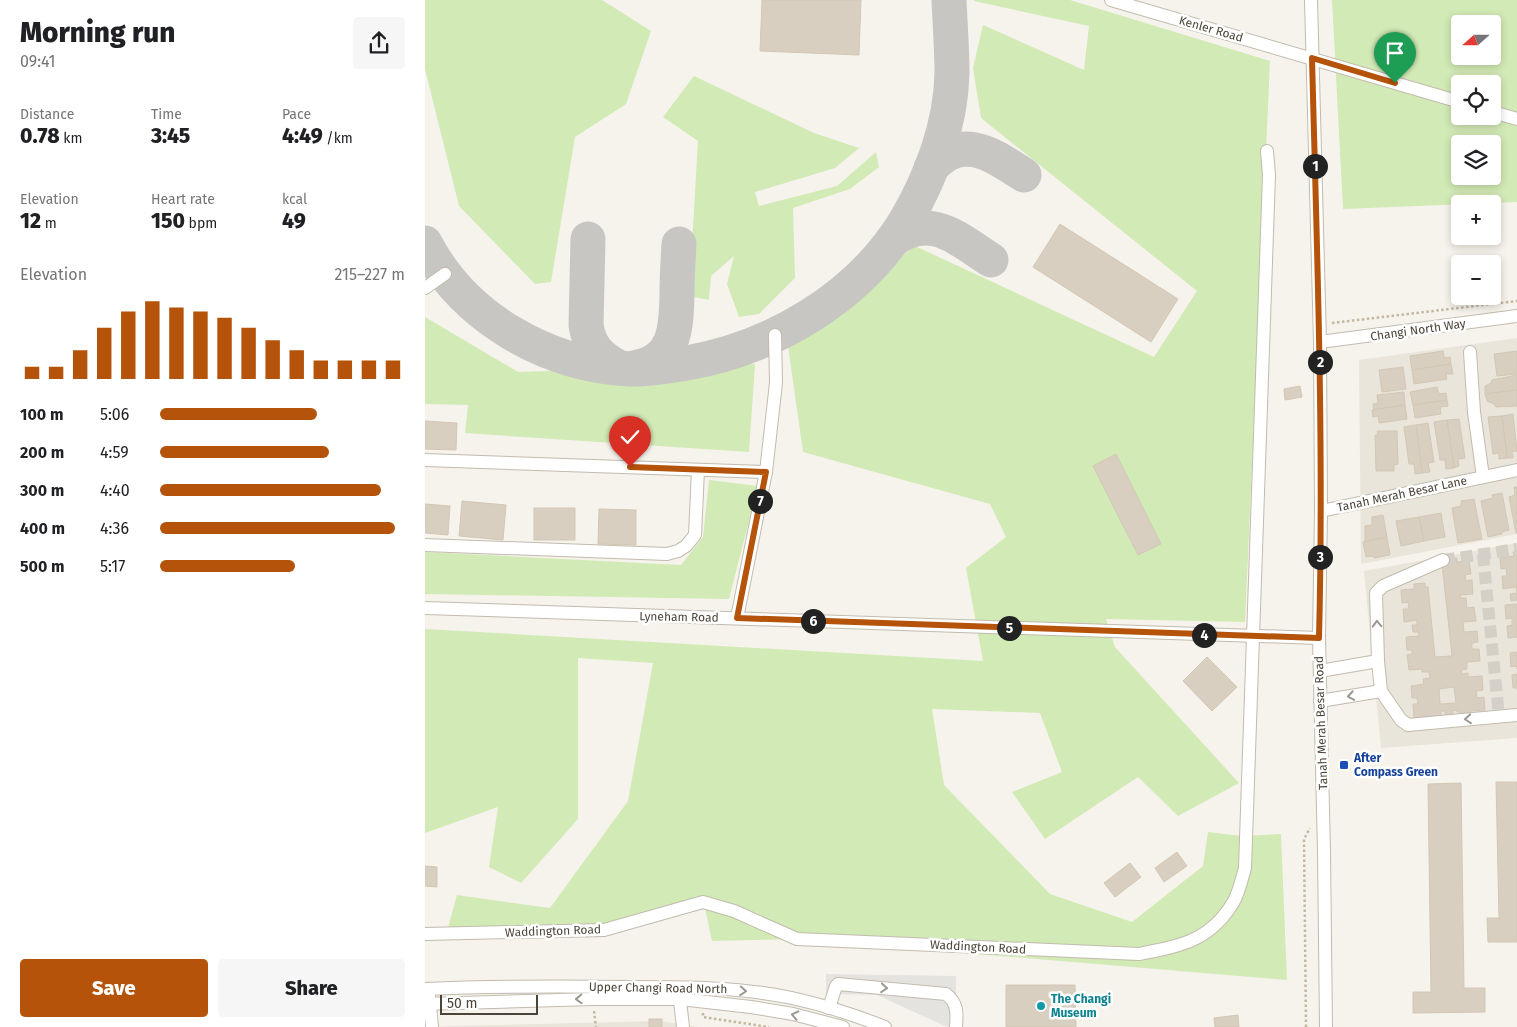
<!DOCTYPE html>
<html lang="en">
<head>
<meta charset="utf-8">
<style>
	:root { --surface:#fff; --page:#f6f6f6; --text:#202124; --muted:#757577; --accent:#b45309 }
	body { margin:0; font-family:"Fira Sans",sans-serif; background:var(--page); color:var(--text); height:100vh; display:flex; flex-direction:column; font-size:19px; white-space:nowrap }
	* { box-sizing:border-box; margin:0 }
	p { font-size:16px; color:var(--muted) }
	.icon { flex:none; width:28px; height:28px; fill:none; stroke:currentColor; stroke-width:2; stroke-linecap:round; stroke-linejoin:round }
	.map { position:relative; flex:1; overflow:hidden }
	.sheet { display:flex; flex-direction:column; background:var(--surface); width:425px }
	.sheet>* { flex:none }
	.needle { width:32px; rotate:249deg }
	.tools { position:absolute; left:1026px; top:15px; display:grid; gap:10px }
	.tools a { display:grid; place-items:center; width:50px; height:50px; border-radius:5px; background:var(--surface); box-shadow:0 2px 8px #0003; font-size:25px }
	.scale { position:absolute; left:15px; bottom:12px; width:98px; box-sizing:border-box; padding-left:5px; border:2px solid #4b4439; border-top:0; font-size:14px; line-height:18px; white-space:nowrap; color:#4b4439; -webkit-text-stroke:4px #fff; paint-order:stroke }
	.pin { position:absolute; display:grid; place-items:center; width:42px; height:42px; color:#fff; margin:-51px -21px; border-radius:50% 50% 50% 0; rotate:-45deg; box-shadow:0 0 5px #0007 }
	.pin .icon { rotate:45deg }
	.km { position:absolute; width:25px; height:25px; margin:-12px; border-radius:50%; background:#222; color:#fff; font-size:14px; line-height:25px; text-align:center }
	.round { display:grid; place-items:center; flex:none; width:52px; height:52px; border-radius:5px; background:var(--page) }
	.summary { display:flex; align-items:center; justify-content:space-between; height:85px; padding:0 20px }
	h1 { font-size:28px; font-weight:800; line-height:38px }
	.stats { display:grid; grid-template-columns:repeat(3,1fr); gap:8px; height:85px; padding:5px 20px }
	.stats div { display:grid; align-content:center }
	.stats b { font-size:21px; font-weight:800 }
	.stats small { font-size:14px; font-weight:400 }
	.stats p { font-size:14px }
	.chart { height:140px; padding:10px 20px }
	.chart p { display:flex; justify-content:space-between }
	.chart svg { width:100%; height:90px; margin-top:5px; stroke:var(--accent); stroke-width:6 }
	.cta { display:flex; gap:10px; margin-top:auto; padding:10px 20px }
	.cta a { flex:1; height:58px; border-radius:5px; background:var(--accent); color:#fff; font-size:20px; font-weight:800; line-height:58px; text-align:center }
	.cta a+a { background:var(--page); color:var(--text) }
	ul { padding:0 20px; list-style:none; font-size:16px }
	li { display:grid; grid-template-columns:80px 60px 1fr; align-items:center; height:38px }
	li i { height:12px; border-radius:6px; background:var(--accent) }
	main { display:flex; flex:1; min-height:0 }
	.map>svg:first-child { display:block }
	.residential { fill:#eae5da }
	.green { fill:#d2eab5; fill-rule:evenodd }
	.parking { fill:#e5e3e0 }
	.lines { fill:none; stroke-linecap:round; stroke-linejoin:round }
	.taxiway { stroke:#c8c6c3; stroke-width:35 }
	.building { fill:#d8cfc1; stroke:#d3c7b4; fill-rule:evenodd }
	.minor-tunnel { stroke:#d4d0c8; stroke-width:12; stroke-dasharray:12 6; stroke-linecap:butt }
	.minor-casing { stroke:#c2bbae; stroke-width:14 }
	.path { stroke:#c4b79f; stroke-width:2.5; stroke-dasharray:2.5 2.5; stroke-linecap:butt }
	.minor { stroke:#fff; stroke-width:12 }
	.oneway { stroke:#9c9892 }
	.route-casing { stroke:#fff; stroke-width:10 }
	.route { stroke:#b45309; stroke-width:6 }
	.transit-dot { fill:#1a4fb4; stroke:#fff; stroke-width:2 }
	.culture-dot { fill:#0f9aa8; stroke:#fff; stroke-width:2 }
	.labels { text-anchor:middle; stroke-width:5; stroke-linejoin:round; paint-order:stroke }
	.street-label { font-size:12px; fill:#4b4439; stroke:#fff }
	.transit-label { font-size:12px; font-weight:bold; fill:#164399; stroke:#fff; text-anchor:start }
	.culture-label { font-size:12px; font-weight:bold; fill:#0d838f; stroke:#fff; text-anchor:start }
</style>
</head>
<body>
<main>
<section class="sheet">
<div class="summary"><div><h1>Morning run</h1><p>09:41</p></div><a class="round"><svg class="icon" aria-label="share" viewBox="0 0 24 24"><path d="M12 15V3M7 8l5-5 5 5M5 13v7h14v-7"/></svg></a></div>
<div class="stats">
<div><p>Distance</p><b>0.78<small> km</small></b></div>
<div><p>Time</p><b>3:45</b></div>
<div><p>Pace</p><b>4:49<small> /km</small></b></div>
</div>
<div class="stats">
<div><p>Elevation</p><b>12<small> m</small></b></div>
<div><p>Heart rate</p><b>150<small> bpm</small></b></div>
<div><p>kcal</p><b>49</b></div>
</div>
<div class="chart"><p><span>Elevation</span>215–227 m</p>
<svg viewBox="0 0 160 44" preserveAspectRatio="none"><path d="M5 44V38M15 44V38M25 44V30M35 44V19M45 44V11M55 44V6M65 44V9M75 44V11M85 44V14M95 44V19M105 44V25M115 44V30M125 44V35M135 44V35M145 44V35M155 44V35"/></svg>
</div>
<ul>
<li><b>100 m</b>5:06<i style="width:64%"></i></li>
<li><b>200 m</b>4:59<i style="width:69%"></i></li>
<li><b>300 m</b>4:40<i style="width:90%"></i></li>
<li><b>400 m</b>4:36<i style="width:96%"></i></li>
<li><b>500 m</b>5:17<i style="width:55%"></i></li>
</ul>
<div class="cta"><a>Save</a><a>Share</a></div>
</section>
<div class="map">
<svg width="1092" height="1027" viewBox="0 0 1092 1027">
	<rect width="100%" height="100%" fill="#f6f3ec"/>
	<!-- residential -->
	<g class="residential">
		<path d="M1092 338V534L936 564 934 360Z"/>
		<path d="M1092 543V738L956 748 939 571Z"/>
		<path d="M235 1021 274 1027H8L29 1026Z"/>
	</g>
	<!-- green -->
	<g class="green">
		<path d="M0 0H177L226 31 201 104 150 137 126 282 110 284 34 206 0 69Z"/>
		<path d="M549 0H645L845 61 820 622 681 619 690 647 814 783 753 816 713 777 620 839 587 792 637 772 615 713 507 709 519 785 625 894 707 922 778 866 783 832 816 836 856 834 862 980 372 939 287 941 279 903 179 930 21 935 32 895 125 908 203 801 228 663 153 658V819L96 883 64 867 73 807 0 833V629L558 661 541 568 581 537 565 504 378 452 363 346 490 246 729 357 772 291 556 118 548 68 558 25 659 70 664 26 549 1Z"/>
		<path d="M907 0H1092V202L918 209ZM1035 24H1068V56H1035ZM1035 84H1068V116H1035ZM1035 144H1068V176H1035Z"/>
		<path d="M269 76 389 133 434 148 410 168 330 192 334 206 412 186 451 152 454 167 425 189 368 208 370 278 334 314 314 317 302 284 309 256 286 276 284 300 264 296 273 141 238 117Z"/>
		<path d="M0 317 93 372 330 364 324 452 40 433 43 405 0 404Z"/>
		<path d="M284 480 333 486 304 599 0 594V552L256 565 278 537Z"/>
	</g>
	<!-- parking -->
	<path class="parking" d="M401 974 531 976 530 1027H522L452 995 401 994Z"/>
	<g class="lines">
		<!-- taxiway -->
		<g class="taxiway">
			<path d="M506 168C538 132 567 155 599 175"/>
			<path d="M163 239 161 325C164 346 174 357 193 367"/>
			<path d="M467 241C504 211 533 239 566 260"/>
			<path d="M0 243C39 318 122 365 205 369 224 370 243 366 262 363 348 348 433 298 480 222 506 178 526 125 527 73 527 49 525 24 524 0"/>
			<path d="M209 368C251 361 251 328 252 294 252 277 253 261 254 244"/>
		</g>
	</g>
	<!-- building -->
	<g class="building">
		<path d="M337 0H436L434 55 335 51Z"/>
		<path d="M635 224 753 299 726 342 608 267Z"/>
		<path d="M1018 351 1019 358 1025 357 1026 364 987 370 985 356Z"/>
		<path d="M1092 351V374L1072 376 1069 354Z"/>
		<path d="M1026 364 1028 374H1021L1022 379 989 384 987 370Z"/>
		<path d="M978 367 981 389 957 392 954 370Z"/>
		<path d="M1092 375V390L1060 394V386L1066 383 1067 380Z"/>
		<path d="M875 386 877 397 860 400 859 389Z"/>
		<path d="M1012 387 1014 394 1021 393 1022 400 988 405 985 392Z"/>
		<path d="M1092 390V406L1071 407 1069 404 1062 401 1060 394Z"/>
		<path d="M979 392 980 405 949 410 948 404 953 403 952 395Z"/>
		<path d="M1022 400 1023 406 1015 407 1016 414 990 418 988 405Z"/>
		<path d="M980 405 982 419 954 423 953 416 948 417 947 410Z"/>
		<path d="M1088 414 1092 451 1087 452 1088 458H1082L1077 416Z"/>
		<path d="M1077 416 1082 458 1074 459V453L1068 454 1063 417Z"/>
		<path d="M1034 419 1040 458 1033 459 1034 466 1029 468 1022 420Z"/>
		<path d="M1022 420 1029 468 1021 469 1020 460H1015L1009 422Z"/>
		<path d="M0 421 32 423 31 450 0 449Z"/>
		<path d="M1003 423 1009 462 1003 463 1005 472 997 473 991 425Z"/>
		<path d="M991 425 997 473 990 474 989 464H984L979 427Z"/>
		<path d="M952 431H972L973 464 969 465V471H951L950 435H953Z"/>
		<path d="M691 454 736 544 713 555 668 466Z"/>
		<path d="M1089 487H1092V533H1091L1084 497 1090 495Z"/>
		<path d="M1077 493 1084 530 1077 532V534L1063 537 1056 501 1068 498 1067 495Z"/>
		<path d="M1049 499 1057 539 1033 543 1027 508 1036 506V501Z"/>
		<path d="M37 501 81 505 78 540 34 536Z"/>
		<path d="M0 504 25 506 23 535 0 533Z"/>
		<rect x="109" y="508" width="41" height="32"/>
		<path d="M174 509 211 510V545L173 544Z"/>
		<path d="M1016 513 1020 537 999 541 994 517Z"/>
		<path d="M958 515 962 537 940 541V526L947 525V517Z"/>
		<path d="M994 517 999 541 976 546 971 521Z"/>
		<path d="M962 537 965 555 949 558 948 556 941 557 938 542Z"/>
		<path d="M1092 551V600L1086 601 1085 594 1092 593 1091 587 1078 589 1077 576H1082L1081 568 1076 569 1075 558 1089 556 1088 552Z"/>
		<path d="M1032 558V562L1044 560 1046 574 1040 575 1041 581 1047 580 1048 594 1035 595 1036 598H1041L1042 608 1049 607 1051 621 1038 622 1039 632 1052 631 1053 642 1047 643V649H1054L1055 661 1042 662V669L1036 670 1037 674 1043 673V677L1057 676 1058 690 1051 691 1052 698 1059 697 1060 710 1046 711V717L1036 718 1035 712H1032V710L1028 711V716H1020V711H1016V716L1002 722 1001 716 989 718 988 704H993L992 698H987L986 686 999 684 998 679 1005 678 1004 672H997V669L984 670 982 655 987 654V650H982L981 637 994 636 993 632H988L987 625H992V620L979 622 978 609H984L983 602 977 603 976 590 989 589V584L1000 583V587H1003L1010 657 1027 656 1017 564 1020 559ZM1029 687 1031 703 1015 704 1014 689Z"/>
		<path d="M1092 604V637L1083 638 1082 626 1087 625V618L1081 619 1080 605Z"/>
		<path d="M1092 652V669V666L1086 667 1085 653Z"/>
		<path d="M782 657 812 687 787 711 758 681Z"/>
		<path d="M1092 674V688H1088L1087 675Z"/>
		<path d="M1071 782H1092V942H1063L1062 918H1074Z"/>
		<path d="M1036 783 1039 988H1060V1012L988 1013V992H1006L1003 784Z"/>
		<path d="M752 852 762 866 739 882 730 868Z"/>
		<path d="M705 863 716 877 690 897 679 883Z"/>
		<path d="M0 866 12 867V887L0 886Z"/>
		<path d="M581 985H650L651 1027H581Z"/>
		<path d="M813 1015 814 1027H790L789 1018Z"/>
		<rect x="224" y="1019" width="13" height="8"/>
	</g>
	<g class="lines">
		<!-- minor-tunnel -->
		<g class="minor-tunnel">
			<path d="M1058 554 1074 717"/>
			<path d="M1018 560 1092 549"/>
		</g>
		<!-- minor casing -->
		<g class="minor-casing">
			<g id="minor">
				<path d="M686 0 1035 102"/>
				<path d="M886 0 895 342 896 511 894 638 899 852 901 1027"/>
				<path d="M1068 112 1092 119"/>
				<path d="M0 288 20 274"/>
				<path d="M895 342 1092 316"/>
				<path d="M1045 352 1049 412 1058 477"/>
				<path d="M0 460 341 472"/>
				<path d="M896 511 1092 470"/>
				<path d="M0 545 242 554 253 551 261 546 270 535 273 470"/>
				<path d="M1018 560 958 586 951 593 953 661 956 691 976 720 983 725 1092 715"/>
				<path d="M0 608 894 638"/>
				<path d="M312 618 341 472 351 383 350 335"/>
				<path d="M895 671 953 661"/>
				<path d="M895 701 956 691"/>
				<path d="M0 934 179 930 278 902 309 911 372 939 714 954C755 946 786 941 809 901 814 892 817 878 820 868L844 175 842 151"/>
				<path d="M0 989C69 986 139 986 208 987 261 987 315 987 367 998 399 1005 430 1015 460 1027"/>
				<path d="M254 992 258 1027"/>
				<path d="M4 996 7 1027"/>
				<path d="M0 1004 168 999H255L326 1007 368 1014 418 1027"/>
				<path d="M404 1008 411 986 413 984 521 994C533 1003 532 1014 531 1027"/>
			</g>
		</g>
		<!-- path -->
		<g class="path">
			<path d="M907 323 1092 301"/>
			<path d="M169 1011 171 1027"/>
			<path d="M278 1013V1017L344 1027"/>
			<path d="M881 1027 879 839 885 828"/>
		</g>
		<!-- minor -->
		<use href="#minor" class="minor"/>
	</g>
	<!-- one-way arrows -->
	<defs><path id="oneway-chevron" d="M-2-3.5L2.5 0L-2 3.5" fill="none" stroke-width="1.6" stroke-linecap="round" stroke-linejoin="round" transform="scale(1.25)"/></defs>
	<g class="oneway">
		<use href="#oneway-chevron" transform="translate(952 624) rotate(-92)"/>
		<use href="#oneway-chevron" transform="translate(926 696) rotate(170)"/>
		<use href="#oneway-chevron" transform="translate(1043 719) rotate(175)"/>
		<use href="#oneway-chevron" transform="translate(459 988) rotate(5)"/>
		<use href="#oneway-chevron" transform="translate(318 991) rotate(4)"/>
		<use href="#oneway-chevron" transform="translate(154 999) rotate(178)"/>
		<use href="#oneway-chevron" transform="translate(370 1015) rotate(-167)"/>
	</g>
	<g class="lines">
		<!-- route casing -->
		<g class="route-casing">
			<path id="route" d="M205 467 341 472 312 618 894 638C899 445 892 251 887 58L970 83"/>
		</g>
		<!-- route -->
		<use href="#route" class="route"/>
	</g>
	<!-- markers -->
	<rect class="transit-dot" x="914" y="760" width="10" height="10" rx="2.5"/>
	<circle class="culture-dot" cx="616" cy="1006" r="5"/>
	<g class="labels">
		<!-- street labels -->
		<g class="street-label">
			<text transform="translate(786 29) rotate(16)" y="4">Kenler Road</text>
			<text transform="translate(993 330) rotate(-8)" y="4">Changi North Way</text>
			<text transform="translate(977 494) rotate(-12)" y="4">Tanah Merah Besar Lane</text>
			<text transform="translate(254 617) rotate(1)" y="4">Lyneham Road</text>
			<text transform="translate(896 723) rotate(-92)" y="4">Tanah Merah Besar Road</text>
			<text transform="translate(128 931) rotate(-2)" y="4">Waddington Road</text>
			<text transform="translate(553 947) rotate(3)" y="4">Waddington Road</text>
			<text transform="translate(233 988) rotate(1)" y="4">Upper Changi Road North</text>
		</g>
		<!-- transit labels -->
		<g class="transit-label">
			<text x="929" y="762">After<tspan x="929" dy="14">Compass Green</tspan></text>
		</g>
		<!-- culture labels -->
		<g class="culture-label">
			<text x="626" y="1003">The Changi<tspan x="626" dy="14">Museum</tspan></text>
		</g>
	</g>
</svg>
<div class="tools">
<a><svg class="needle" viewBox="-14 -14 28 28"><path d="M0-13l5 13h-10z" fill="#e53935"/><path d="M0 13l5-13h-10z" fill="#757577"/></svg></a>
<a><svg class="icon" aria-label="locate" viewBox="0 0 24 24"><circle cx="12" cy="12" r="6"/><path d="M12 2v4M12 18v4M2 12h4M18 12h4"/></svg></a>
<a><svg class="icon" aria-label="layers" viewBox="0 0 24 24"><path d="M12 4l9 5-9 5-9-5zM3 14l9 5 9-5"/></svg></a>
<a>+</a>
<a>−</a>
</div>
<div class="scale">50 m</div>
<div class="pin" style="left:970px;top:83px;background:#1e9e55"><svg class="icon" aria-label="arrive" viewBox="0 0 24 24"><path d="M6 21V4h12l-3 4 3 4H6"/></svg></div>
<div class="pin" style="left:205px;top:467px;background:#d93025"><svg class="icon" aria-label="check" viewBox="0 0 24 24"><path d="M5 12l5 5 9-10"/></svg></div>
<b class="km" style="left:890px;top:166px">1</b>
<b class="km" style="left:895px;top:362px">2</b>
<b class="km" style="left:895px;top:557px">3</b>
<b class="km" style="left:779px;top:635px">4</b>
<b class="km" style="left:584px;top:628px">5</b>
<b class="km" style="left:388px;top:621px">6</b>
<b class="km" style="left:335px;top:501px">7</b>
</div>
</main>
</body>
</html>
